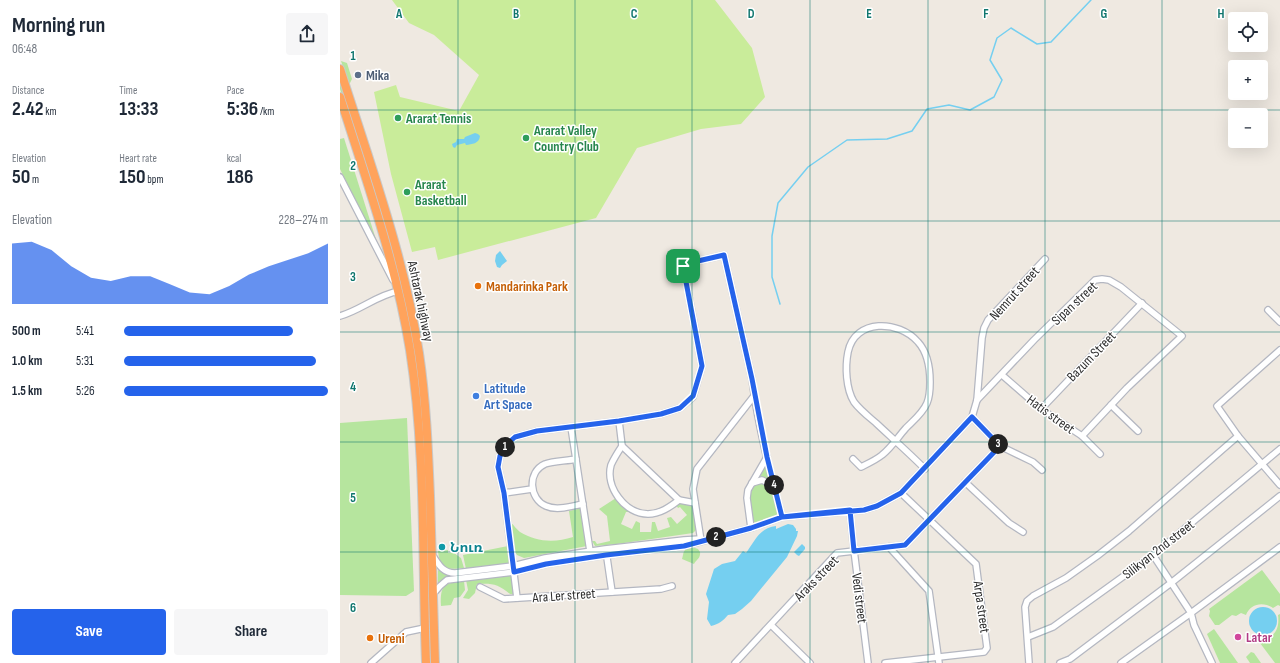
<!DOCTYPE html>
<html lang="en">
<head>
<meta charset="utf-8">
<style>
	:root { --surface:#fff; --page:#f6f6f7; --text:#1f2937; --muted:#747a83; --accent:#2563eb }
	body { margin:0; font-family:"Sofia Sans Condensed","Noto Sans Armenian",sans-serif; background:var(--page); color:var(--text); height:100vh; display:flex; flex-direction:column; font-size:15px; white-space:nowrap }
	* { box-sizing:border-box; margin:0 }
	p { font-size:13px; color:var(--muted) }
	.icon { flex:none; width:22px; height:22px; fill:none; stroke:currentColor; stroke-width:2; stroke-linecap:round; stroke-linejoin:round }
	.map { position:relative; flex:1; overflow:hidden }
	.side { display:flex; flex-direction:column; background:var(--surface); width:340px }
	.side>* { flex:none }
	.controls { position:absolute; left:888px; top:12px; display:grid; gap:8px }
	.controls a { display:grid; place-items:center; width:40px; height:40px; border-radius:4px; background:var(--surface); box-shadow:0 4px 16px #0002; font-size:20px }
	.pin { position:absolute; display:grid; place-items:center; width:34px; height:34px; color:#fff; margin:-17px; border-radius:8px; box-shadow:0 2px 6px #0006 }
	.km { position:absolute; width:20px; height:20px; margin:-10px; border-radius:50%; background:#222; color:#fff; font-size:11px; line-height:20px; text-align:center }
	.round { display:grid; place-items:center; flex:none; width:42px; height:42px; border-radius:4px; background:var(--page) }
	.summary { display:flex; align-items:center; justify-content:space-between; height:68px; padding:0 12px }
	h1 { font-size:22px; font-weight:700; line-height:30px }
	.stats { display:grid; grid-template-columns:repeat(3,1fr); gap:6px; height:68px; padding:4px 12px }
	.stats div { display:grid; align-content:center }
	.stats b { font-size:20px; font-weight:700 }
	.stats small { font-size:11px; font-weight:400 }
	.stats p { font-size:11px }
	.chart { height:112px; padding:8px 12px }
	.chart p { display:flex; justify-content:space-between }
	.chart svg { width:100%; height:72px; margin-top:4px; fill:var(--accent); opacity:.7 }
	.primary-button { display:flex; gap:8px; margin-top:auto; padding:8px 12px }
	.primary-button a { flex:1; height:46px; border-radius:4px; background:var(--accent); color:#fff; font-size:16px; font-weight:700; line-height:46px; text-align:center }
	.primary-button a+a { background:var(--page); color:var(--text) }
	ul { padding:0 12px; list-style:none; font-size:13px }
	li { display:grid; grid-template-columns:64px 48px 1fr; align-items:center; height:30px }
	li i { height:10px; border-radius:5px; background:var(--accent) }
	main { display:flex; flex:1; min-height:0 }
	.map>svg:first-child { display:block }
	.green { fill:#b6e59e }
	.pitch { fill:#c9ec9a }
	.water { fill:#75cff0 }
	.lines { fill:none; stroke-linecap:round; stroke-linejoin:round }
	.stream { stroke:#75cff0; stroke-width:1.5 }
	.minor-casing { stroke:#b4b7c1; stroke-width:8 }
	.highway-casing { stroke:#c9c9c9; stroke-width:10 }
	.minor { stroke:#fff; stroke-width:5.5 }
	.highway { stroke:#ffa35c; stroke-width:8 }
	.route-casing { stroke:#fff; stroke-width:8 }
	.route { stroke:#2563eb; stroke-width:5 }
	.grid { fill:none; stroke:#0f766e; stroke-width:1; stroke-opacity:0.55 }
	.service-dot { fill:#5c6f8a; stroke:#fff; stroke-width:1.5 }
	.leisure-dot { fill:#2e9e5b; stroke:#fff; stroke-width:1.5 }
	.food-dot { fill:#e8710a; stroke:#fff; stroke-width:1.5 }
	.shop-dot { fill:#3f7fe0; stroke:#fff; stroke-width:1.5 }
	.culture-dot { fill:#0f9aa8; stroke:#fff; stroke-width:1.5 }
	.hotel-dot { fill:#d1479c; stroke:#fff; stroke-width:1.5 }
	.labels { text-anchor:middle; stroke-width:3; stroke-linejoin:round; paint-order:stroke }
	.service-label { font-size:14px; font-weight:bold; fill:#4e5e75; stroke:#fff; text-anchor:start }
	.leisure-label { font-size:14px; font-weight:bold; fill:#27864d; stroke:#fff; text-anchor:start }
	.food-label { font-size:14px; font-weight:bold; fill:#c56008; stroke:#fff; text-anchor:start }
	.street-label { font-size:14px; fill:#2e2e2e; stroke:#fff }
	.shop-label { font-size:14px; font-weight:bold; fill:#366cbe; stroke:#fff; text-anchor:start }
	.culture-label { font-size:14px; font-weight:bold; fill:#0d838f; stroke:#fff; text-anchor:start }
	.hotel-label { font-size:14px; font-weight:bold; fill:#b23c85; stroke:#fff; text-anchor:start }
	.grid-label { font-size:13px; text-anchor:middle; font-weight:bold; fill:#0f766e; stroke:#fff; stroke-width:3; stroke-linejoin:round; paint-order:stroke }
</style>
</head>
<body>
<main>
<section class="side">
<div class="summary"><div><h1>Morning run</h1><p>06:48</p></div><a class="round"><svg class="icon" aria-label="share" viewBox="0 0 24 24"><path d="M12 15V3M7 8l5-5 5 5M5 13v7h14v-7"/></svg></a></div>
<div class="stats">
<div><p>Distance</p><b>2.42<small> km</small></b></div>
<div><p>Time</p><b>13:33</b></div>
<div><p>Pace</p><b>5:36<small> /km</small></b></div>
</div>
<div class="stats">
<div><p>Elevation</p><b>50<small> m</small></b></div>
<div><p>Heart rate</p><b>150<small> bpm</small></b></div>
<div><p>kcal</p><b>186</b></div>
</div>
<div class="chart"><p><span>Elevation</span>228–274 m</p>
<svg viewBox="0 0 160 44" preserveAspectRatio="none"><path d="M0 44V7L10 6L20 11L30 21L40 28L50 30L60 27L70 27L80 32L90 37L100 38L110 33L120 26L130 21L140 17L150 13L160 7V44z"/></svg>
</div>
<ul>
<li><b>500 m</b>5:41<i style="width:83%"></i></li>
<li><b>1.0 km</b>5:31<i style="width:94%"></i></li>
<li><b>1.5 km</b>5:26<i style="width:100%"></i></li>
</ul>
<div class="primary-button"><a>Save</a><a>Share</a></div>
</section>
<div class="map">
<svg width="940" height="663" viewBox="0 0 940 663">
	<rect width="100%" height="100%" fill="#efe9e1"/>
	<!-- green -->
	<g class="green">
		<path d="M1 61 7 63 12 79 9 85Z"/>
		<path d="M0 78 55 254 76 350 85 445 78 399 32 188 0 89Z"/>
		<path d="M4 138 39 249 0 169V139Z"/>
		<path d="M67 418 74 591 66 596 0 595V423Z"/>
		<path d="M426 466 428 468 430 478 428 480 419 479 424 467Z"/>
		<path d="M420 482C436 486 435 499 439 512L437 516 418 523 413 522C408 510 406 488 420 482Z"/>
		<path d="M276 498 289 510 288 512H286L281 524 292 529 296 521 300 523V532H311L312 522H315L318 531 330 527 327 518 331 517 337 524 347 515 340 507 338 508 336 505 340 502 354 505 357 529 353 533 277 544 255 546 252 541H255L257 544 270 541 267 516 259 509Z"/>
		<path d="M242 508 247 546 184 558 177 555 175 552 171 523C174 525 176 529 180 532 196 542 215 543 233 537L229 511Z"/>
		<path d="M168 546 171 563 126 569 123 555Z"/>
		<path d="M352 547 358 549 360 552C361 558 356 560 354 564L342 559C344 553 342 549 352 547Z"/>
		<path d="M108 550V553H114L121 558 124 568C107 570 100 570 98 551Z"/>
		<path d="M98 570 106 574 118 575 106 577 98 583Z"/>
		<path d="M922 570 940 594V606L938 605 933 608C923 601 910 604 906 615L901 613 896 616 892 615 879 625H875L869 616 870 611 869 609Z"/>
		<path d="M168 575 173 578 175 594H170C158 584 152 583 137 584L135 593 129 599 123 598 128 590 126 580Z"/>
		<path d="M124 581 125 590 120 597 114 598 111 605 101 606C100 585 104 583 124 581Z"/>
		<path d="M940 614V663H935L920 643 921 639C934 639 940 629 938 615Z"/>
		<path d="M874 629 898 663H880L867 634Z"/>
		<path d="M911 652 914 653 921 663H910L906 657Z"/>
	</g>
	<!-- pitch -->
	<path class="pitch" d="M52 0H375L412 48 425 97 401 124 361 129 297 148 256 218 98 260 95 247 72 252 51 174 34 92 56 85 60 97 119 111 139 75 94 35 69 23Z"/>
	<!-- water -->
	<g class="water">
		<path d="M135 133 138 134 140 136C139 144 132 144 126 145L125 143 117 145 115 148 113 147 112 144 116 142 117 139H124L125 137Z"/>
		<path d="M160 251 167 261 162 265 160 268 157 267 155 261 156 255Z"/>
		<path d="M448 524 453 525 456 529V531H458L457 536 447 557 411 601 402 609 395 614 388 615C383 621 379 624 371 626L367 619 369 602 366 594 374 569 382 564 395 561 403 551 406 553C415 541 419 528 436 526V529Z"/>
		<path d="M462 544 465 547V549L459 556 457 555 454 552Z"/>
		<circle cx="923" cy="621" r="14"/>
	</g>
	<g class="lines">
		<!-- stream -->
		<path class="stream" d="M440 304 432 277V236L438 203 468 167 507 140 547 139 572 131 587 109 609 105 630 110 654 97 662 80 650 60 657 38 671 28 697 44 711 42 751 0"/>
		<!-- minor casing -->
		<g class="minor-casing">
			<g id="minor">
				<path d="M0 177 53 280"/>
				<path d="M928 310 940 322"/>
				<path d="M0 316C21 310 37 295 59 291"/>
				<path d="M940 350 877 406 898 436 940 485"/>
				<path d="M662 375 701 409 742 436 760 454"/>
				<path d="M637 400 694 340 755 280 762 279 769 280 781 287 842 336 787 388 742 436"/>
				<path d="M771 405 798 431"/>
				<path d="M701 409 802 303"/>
				<path d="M632 417 660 446 693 462 702 470"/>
				<path d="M279 421 282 446 339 500 355 503"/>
				<path d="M231 427 250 551"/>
				<path d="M282 446C278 452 274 458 271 465 265 487 285 514 308 514 320 514 330 507 339 500"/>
				<path d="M236 459C227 461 214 461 205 464 187 472 189 499 206 506 217 511 232 506 243 504"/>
				<path d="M513 459 521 467C527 464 536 460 542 455 551 448 558 437 566 428 573 421 583 413 587 403 590 396 590 389 590 382 590 368 588 353 578 342 559 320 515 318 508 352 505 367 506 389 514 402 520 410 529 417 536 423 552 438 569 453 585 469"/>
				<path d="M625 482 669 523 683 532"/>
				<path d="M412 483 422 480 434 486"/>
				<path d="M164 493 192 489"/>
				<path d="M510 510 513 542 528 663"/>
				<path d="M411 528 407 498 408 490 427 457"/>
				<path d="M361 541 353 489 357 469 414 396"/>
				<path d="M549 547 589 591 599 663"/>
				<path d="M266 551 272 592"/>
				<path d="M93 556C99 565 103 573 115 573L173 566 205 558 265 549 344 540 360 539"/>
				<path d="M140 587 164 599 321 589 332 586"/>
				<path d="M93 594 100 586 107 580 174 572 206 564 266 555 345 546 411 528 442 517 524 510 537 506 561 493 632 417 637 400 642 338 644 328 648 320 705 259"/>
				<path d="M177 598 164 493 158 467 160 456 166 445 175 437 197 431 279 421 321 414 340 408 353 397 362 366 343 265 349 263 384 255 412 379C418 426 430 472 442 517"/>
				<path d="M431 625 470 663"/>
				<path d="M688 637 713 627 813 555 940 449"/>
				<path d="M31 663 66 632 85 628"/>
				<path d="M395 663 497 553 565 545 660 446"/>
				<path d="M545 663 644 652 647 648 636 564 561 493"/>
				<path d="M689 663 685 607 687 601 693 596 726 578 757 556 789 531 898 436"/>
				<path d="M720 663 730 659 831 583 940 496"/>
				<path d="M781 663 851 613 813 555"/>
				<path d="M872 663 854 625 851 613 940 547"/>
			</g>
		</g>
		<!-- highway casing -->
		<g class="highway-casing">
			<g id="highway">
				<path d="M0 69C30 163 64 256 79 353 86 400 88 448 90 496 92 551 93 607 95 663"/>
				<path d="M0 97C26 180 56 263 70 350 86 453 82 559 86 663"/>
			</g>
		</g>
		<!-- minor -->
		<use href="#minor" class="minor"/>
		<!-- highway -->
		<use href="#highway" class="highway"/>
	</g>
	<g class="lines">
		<!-- route casing -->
		<g class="route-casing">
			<path id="route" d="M343 266 362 366 353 396 340 408 321 414 279 421 197 431 175 437 166 445 160 456 158 467 164 493 174 572 206 564 266 555 344 546 411 528 442 517 524 510 537 506 561 493 632 417 660 446 565 545 514 551 510 510 442 517 427 457 412 379 384 255 349 263 343 266"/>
		</g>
		<!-- route -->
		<use href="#route" class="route"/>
	</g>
	<!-- grid -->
	<path class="grid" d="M118 0V663M235 0V663M352 0V663M470 0V663M588 0V663M705 0V663M822 0V663M0 110H940M0 221H940M0 332H940M0 442H940M0 552H940"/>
	<!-- markers -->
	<circle class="service-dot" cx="18" cy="75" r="4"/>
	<g class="leisure-dot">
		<circle cx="58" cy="118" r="4"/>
		<circle cx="186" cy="138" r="4"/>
		<circle cx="67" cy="192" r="4"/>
	</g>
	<g class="food-dot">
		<circle cx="138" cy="286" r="4"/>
		<circle cx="30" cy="638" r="4"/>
	</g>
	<circle class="shop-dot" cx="136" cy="396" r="4"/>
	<circle class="culture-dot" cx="102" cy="547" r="4"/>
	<circle class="hotel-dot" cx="898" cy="637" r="4"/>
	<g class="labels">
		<!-- service labels -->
		<g class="service-label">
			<text x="26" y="80">Mika</text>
		</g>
		<!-- leisure labels -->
		<g class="leisure-label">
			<text x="66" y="123">Ararat Tennis</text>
			<text x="194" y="135">Ararat Valley<tspan x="194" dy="16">Country Club</tspan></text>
			<text x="75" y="189">Ararat<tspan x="75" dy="16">Basketball</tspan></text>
		</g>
		<!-- food labels -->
		<g class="food-label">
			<text x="146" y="291">Mandarinka Park</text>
			<text x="38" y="643">Ureni</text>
		</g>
		<!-- street labels -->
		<g class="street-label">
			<text transform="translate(674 293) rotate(-48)" y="5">Nemrut street</text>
			<text transform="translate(81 301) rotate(78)" y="5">Ashtarak highway</text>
			<text transform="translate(734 303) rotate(-43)" y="5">Sipan street</text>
			<text transform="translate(751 356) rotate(-46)" y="5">Bazum Street</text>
			<text transform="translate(711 414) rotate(36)" y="5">Hatis street</text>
			<text transform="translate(818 549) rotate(-38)" y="5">Silikyan 2nd street</text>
			<text transform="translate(476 578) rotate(-46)" y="5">Araks street</text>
			<text transform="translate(224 595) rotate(-4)" y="5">Ara Ler street</text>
			<text transform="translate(520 598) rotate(83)" y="5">Vedi street</text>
			<text transform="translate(642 607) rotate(82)" y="5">Arpa street</text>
		</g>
		<!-- shop labels -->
		<g class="shop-label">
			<text x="144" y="393">Latitude<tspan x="144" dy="16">Art Space</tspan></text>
		</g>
		<!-- culture labels -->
		<g class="culture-label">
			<text x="110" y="552">Նուռ</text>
		</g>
		<!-- hotel labels -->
		<g class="hotel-label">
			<text x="906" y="642">Latar</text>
		</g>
	</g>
	<g class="grid-label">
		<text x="59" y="18">A</text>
		<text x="176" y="18">B</text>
		<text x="294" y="18">C</text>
		<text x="411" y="18">D</text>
		<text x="529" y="18">E</text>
		<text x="646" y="18">F</text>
		<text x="764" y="18">G</text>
		<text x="881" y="18">H</text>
		<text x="13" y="60">1</text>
		<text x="13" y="170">2</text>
		<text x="13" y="281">3</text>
		<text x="13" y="391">4</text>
		<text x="13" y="502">5</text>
		<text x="13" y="612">6</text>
	</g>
</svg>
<div class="controls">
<a><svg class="icon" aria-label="locate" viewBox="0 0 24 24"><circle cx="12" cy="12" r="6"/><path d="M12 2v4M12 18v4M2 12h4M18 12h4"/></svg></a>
<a>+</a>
<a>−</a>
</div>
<div class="pin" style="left:343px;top:266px;background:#1e9e55"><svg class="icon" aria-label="arrive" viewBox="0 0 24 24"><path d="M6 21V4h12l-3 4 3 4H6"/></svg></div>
<b class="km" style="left:165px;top:447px">1</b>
<b class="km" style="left:376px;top:537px">2</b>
<b class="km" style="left:658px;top:444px">3</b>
<b class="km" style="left:434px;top:485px">4</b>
</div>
</main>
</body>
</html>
